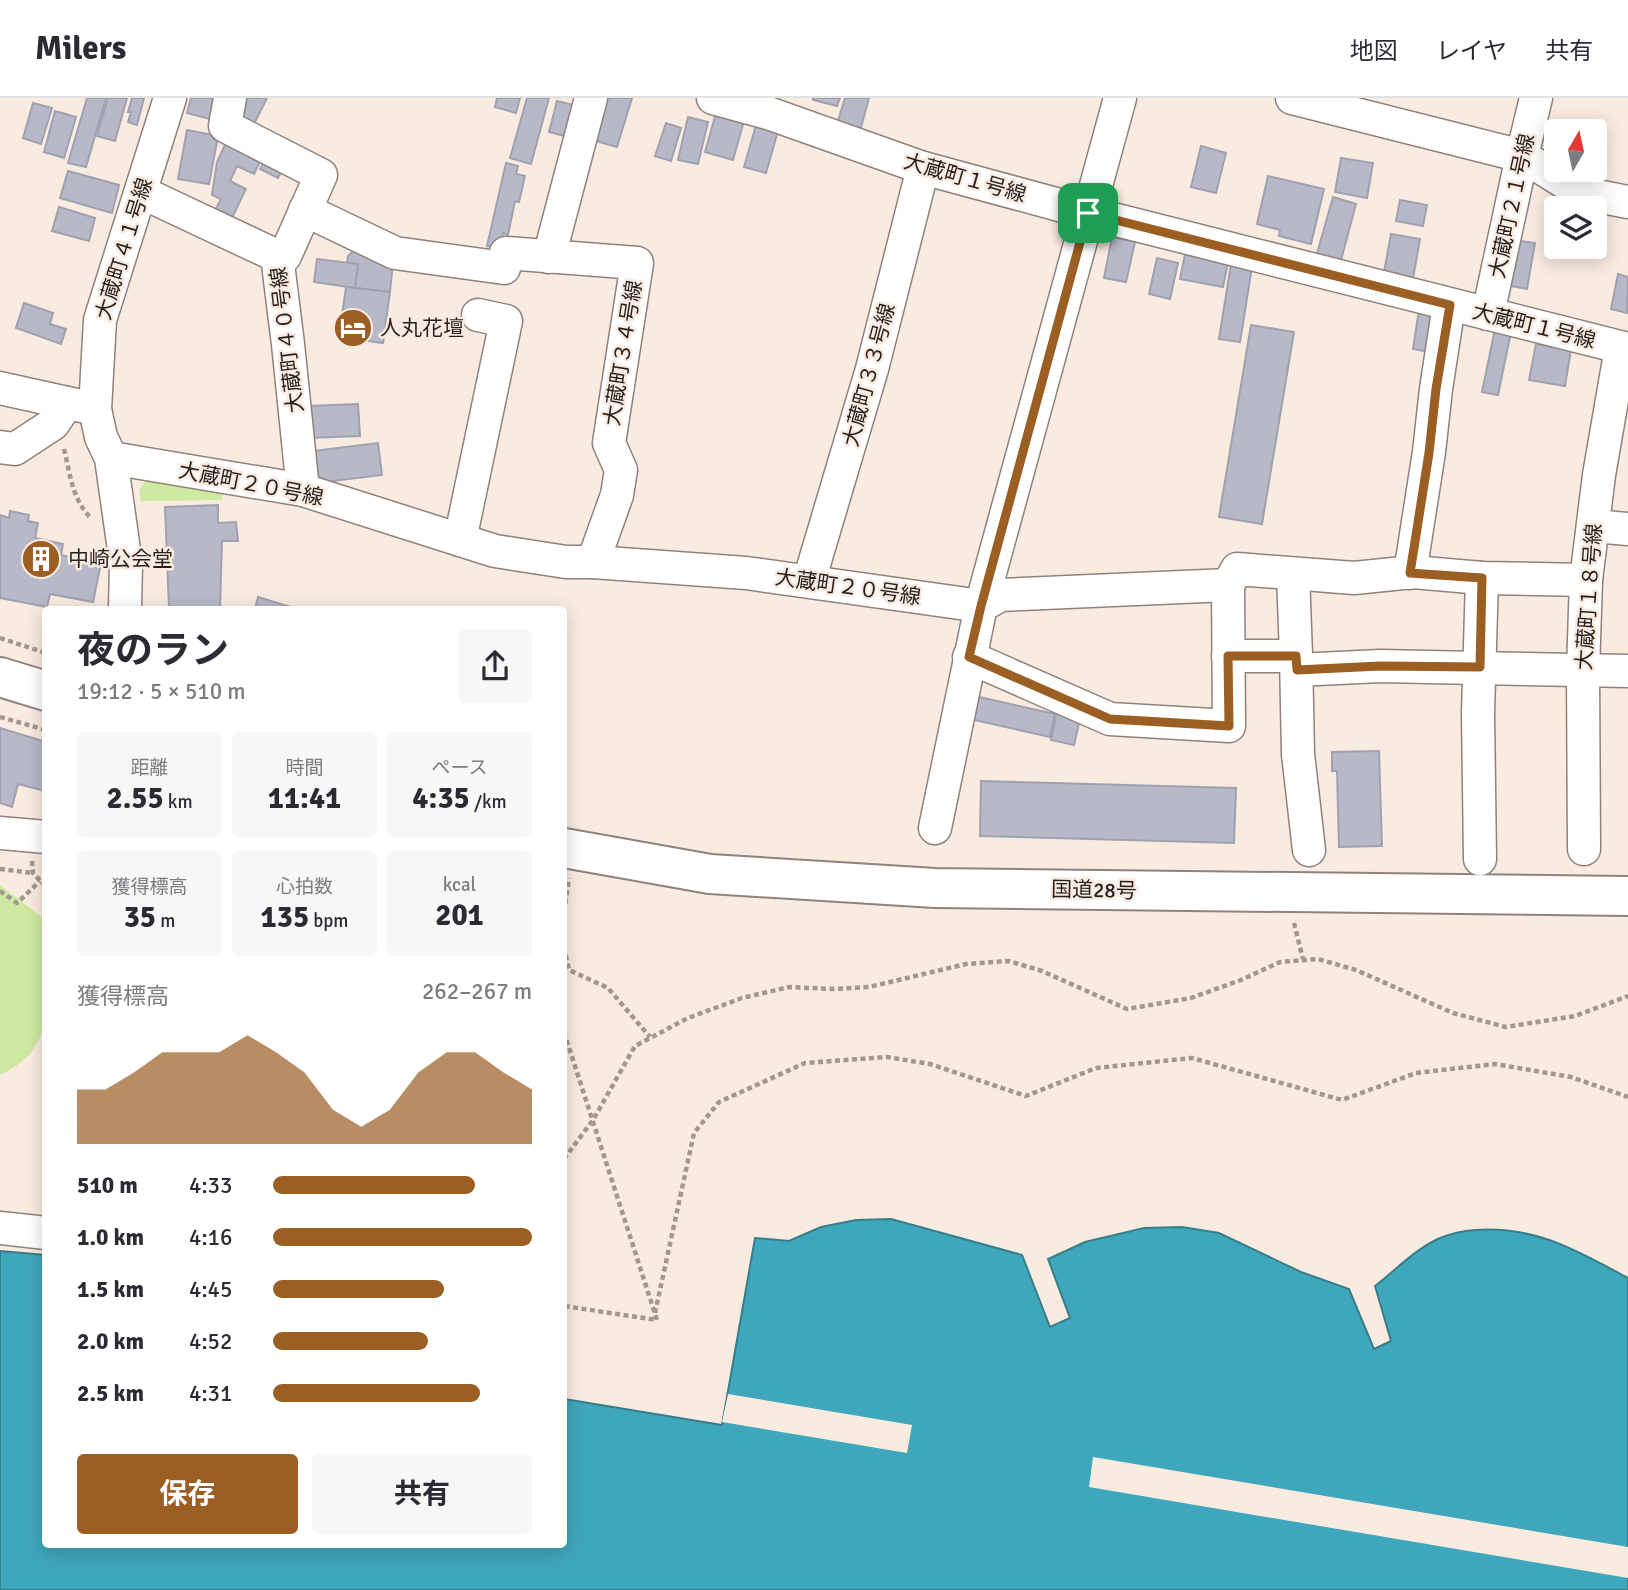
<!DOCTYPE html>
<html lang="ja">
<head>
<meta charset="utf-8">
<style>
	:root { --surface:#fff; --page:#f7f7f7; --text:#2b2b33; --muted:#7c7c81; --line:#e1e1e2; --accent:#9b5e23 }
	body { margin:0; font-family:Signika,"Noto Sans JP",sans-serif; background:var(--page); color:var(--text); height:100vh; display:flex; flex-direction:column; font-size:26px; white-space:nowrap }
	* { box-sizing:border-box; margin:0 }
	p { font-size:23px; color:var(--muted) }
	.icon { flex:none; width:38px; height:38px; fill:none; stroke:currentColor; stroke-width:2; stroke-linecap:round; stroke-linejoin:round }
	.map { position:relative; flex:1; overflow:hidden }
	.sheet { position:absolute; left:42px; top:508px; width:525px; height:942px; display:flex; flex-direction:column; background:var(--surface); border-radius:7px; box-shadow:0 4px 18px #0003 }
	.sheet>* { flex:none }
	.needle { width:46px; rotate:9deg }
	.tools { position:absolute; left:1544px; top:21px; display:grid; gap:14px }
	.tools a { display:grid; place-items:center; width:63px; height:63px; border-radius:7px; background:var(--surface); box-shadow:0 4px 18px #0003; font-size:35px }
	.pin { position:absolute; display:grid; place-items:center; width:60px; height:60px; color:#fff; margin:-30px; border-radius:14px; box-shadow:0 4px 10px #0006 }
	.round { display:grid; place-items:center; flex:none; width:74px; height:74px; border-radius:7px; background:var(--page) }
	.headline { display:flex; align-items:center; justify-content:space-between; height:119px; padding:0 35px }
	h1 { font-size:38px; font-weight:700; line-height:52px }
	.metrics { display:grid; grid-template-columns:repeat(3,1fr); gap:10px; height:119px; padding:7px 35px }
	.metrics div { display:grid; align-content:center; border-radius:7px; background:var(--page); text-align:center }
	.metrics b { font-size:30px; font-weight:700 }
	.metrics small { font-size:19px; font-weight:400 }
	.metrics p { font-size:19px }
	.chart { height:196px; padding:14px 35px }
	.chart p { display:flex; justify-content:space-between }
	.chart svg { width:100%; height:126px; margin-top:7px; fill:var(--accent); opacity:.7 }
	.action { display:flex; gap:14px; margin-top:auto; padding:14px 35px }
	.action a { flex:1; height:80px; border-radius:7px; background:var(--accent); color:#fff; font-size:28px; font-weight:700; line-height:80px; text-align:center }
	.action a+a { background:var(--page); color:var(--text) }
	ul { padding:0 35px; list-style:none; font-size:23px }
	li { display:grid; grid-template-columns:112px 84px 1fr; align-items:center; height:52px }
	li i { height:18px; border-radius:9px; background:var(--accent) }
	header { display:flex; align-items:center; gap:42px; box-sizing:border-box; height:98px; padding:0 35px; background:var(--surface); border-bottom:2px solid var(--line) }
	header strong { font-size:33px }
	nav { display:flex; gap:38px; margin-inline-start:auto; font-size:24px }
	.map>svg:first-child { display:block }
	.green { fill:#cee9a2 }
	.water { fill:#3fa7bb; stroke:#377e8b; stroke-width:2 }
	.pier { fill:#faebe1 }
	.building { fill:#b8b9c8; stroke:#a0a1b0; stroke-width:2 }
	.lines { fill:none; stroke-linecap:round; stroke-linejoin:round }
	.minor-casing { stroke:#90827a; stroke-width:35 }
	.highway-casing { stroke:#90827a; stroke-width:42 }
	.path { stroke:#a29790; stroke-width:4.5; stroke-dasharray:5 3.5; stroke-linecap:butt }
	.minor { stroke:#fff; stroke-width:32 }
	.highway { stroke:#fff; stroke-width:38 }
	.route-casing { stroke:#fff; stroke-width:14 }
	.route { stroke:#9b5e23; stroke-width:9 }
	.labels { text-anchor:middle; stroke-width:5; stroke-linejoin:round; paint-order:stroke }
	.street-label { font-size:21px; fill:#241f1c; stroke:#faebe1 }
	.poi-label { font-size:21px; fill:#241f1c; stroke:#faebe1; text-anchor:start }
</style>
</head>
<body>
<header>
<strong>Milers</strong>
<nav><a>地図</a><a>レイヤ</a><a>共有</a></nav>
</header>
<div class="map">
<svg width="1628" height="1492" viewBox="0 0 1628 1492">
	<rect width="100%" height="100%" fill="#faebe1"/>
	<!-- green -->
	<g class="green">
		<path d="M148 380 224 392 222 402 141 403 139 392Z"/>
		<path d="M0 787 42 819H46V919C40 949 27 964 0 977Z"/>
	</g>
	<!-- water -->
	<path class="water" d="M891 1121 1022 1157 1050 1229 1070 1220 1048 1161 1085 1144 1144 1130 1182 1129 1219 1135 1301 1174 1349 1191 1374 1251 1391 1243 1375 1188C1396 1172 1415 1151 1440 1140 1452 1135 1463 1133 1476 1132 1537 1128 1577 1153 1628 1180V1492H0V1153L45 1157 46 1446H564V1301L722 1327 755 1140 789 1143 821 1129 856 1122Z"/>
	<!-- pier -->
	<g class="pier">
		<path d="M728 1296 912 1327 907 1355 722 1324Z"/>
		<path d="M1093 1359 1628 1449V1480L1089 1389Z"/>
	</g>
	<!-- building -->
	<g class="building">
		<path d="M87 0H106L86 69 68 65Z"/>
		<path d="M108 0H127L115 43 97 38Z"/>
		<path d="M132 0H144L137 27 128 24 131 14H128Z"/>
		<path d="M191 0H219L214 22 187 15Z"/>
		<path d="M244 0H267L253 28 235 19Z"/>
		<path d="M497 0H520L516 15 495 9Z"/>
		<path d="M527 0H549L531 66 510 60Z"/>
		<path d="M601 0H632L617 49 589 41Z"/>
		<path d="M813 0H840L837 8 813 2Z"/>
		<path d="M845 0H869L860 33 837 26Z"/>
		<path d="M557 3 585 10 576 41 549 34Z"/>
		<path d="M33 5 52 10 41 46 23 40Z"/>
		<path d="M55 13 76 19 64 60 44 54Z"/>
		<path d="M716 15 744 23 733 62 705 54Z"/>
		<path d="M688 19 708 24 698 66 678 62Z"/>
		<path d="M666 25 681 30 671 63 655 58Z"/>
		<path d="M756 27 778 33 766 75 744 69Z"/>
		<path d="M187 32 218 38 209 86 178 81Z"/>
		<path d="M229 38 264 55 254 76 237 68 230 83 246 91 229 126 212 118 221 101 212 97 217 64Z"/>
		<path d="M1201 48 1226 55 1216 95 1191 89Z"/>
		<path d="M268 56 286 65 278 80 260 71Z"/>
		<path d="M1341 60 1373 65 1367 100 1335 94Z"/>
		<path d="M506 65 518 68 516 76 525 78 519 104 515 103 508 137 503 135 500 151 487 148Z"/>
		<path d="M68 73 119 87 112 115 60 100Z"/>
		<path d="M1268 78 1324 91 1311 146 1279 138 1280 132 1257 126Z"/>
		<path d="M1333 99 1356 106 1340 166 1316 159Z"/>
		<path d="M1400 102 1427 107 1423 128 1396 123Z"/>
		<path d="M59 109 95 120 89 143 52 133Z"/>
		<path d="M1391 136 1420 141 1412 186 1383 180Z"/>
		<path d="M1112 139 1135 144 1126 184 1104 180Z"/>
		<path d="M1507 141 1535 145 1527 191 1499 186Z"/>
		<path d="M360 147 393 164 390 194 355 190 358 166 347 165 348 158Z"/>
		<path d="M1185 156 1228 164 1223 189 1180 181Z"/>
		<path d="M1157 160 1178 165 1170 201 1149 196Z"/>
		<path d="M317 161 358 166 355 190 314 184Z"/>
		<path d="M1231 166 1252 169 1240 244 1219 241Z"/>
		<path d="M1618 176 1628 179 1627 215 1611 211Z"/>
		<path d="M346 189 390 194 383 245 339 239Z"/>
		<path d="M24 205 53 215 50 226 66 231 61 246 16 230Z"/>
		<path d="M1419 212 1441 216 1435 255 1413 251Z"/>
		<path d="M1251 227 1294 234 1262 426 1219 419Z"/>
		<path d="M1495 231 1511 234 1498 297 1482 294Z"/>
		<path d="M1536 246 1571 252 1565 288 1529 282Z"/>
		<path d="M358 306 360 338 308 340 307 308Z"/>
		<path d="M378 345 382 377 309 386 304 354Z"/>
		<path d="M218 407V425L236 424 238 443H222L220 511H169L165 409Z"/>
		<path d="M10 413 29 417 28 423 38 425 35 440 63 446 61 457 101 465 93 504 50 496 47 509 0 500V417L9 420Z"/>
		<path d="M258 499 297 511H255Z"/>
		<path d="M975 598 1055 616 1050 639 970 621Z"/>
		<path d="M1057 612 1081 617 1074 647 1051 642Z"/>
		<path d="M0 630 46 644 45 693 18 686 12 709 0 705Z"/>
		<path d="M1379 653 1382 748 1339 749 1337 673H1332V654Z"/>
		<path d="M981 683 1236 690 1234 745 980 738Z"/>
	</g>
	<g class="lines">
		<!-- minor casing -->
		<g class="minor-casing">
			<g id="minor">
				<path d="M230 0 225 28 321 77 285 158H277"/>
				<path d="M713 0 768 15 923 70 1089 115 1628 251"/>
				<path d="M1292 0 1522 58 1582 95 1628 104"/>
				<path d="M141 94 277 158 288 246 303 392"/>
				<path d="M305 112 395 155 504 170 506 155 637 165 609 345 621 372 617 397 593 464"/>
				<path d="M549 159 591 0"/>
				<path d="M1488 216 1522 58 1536 0"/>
				<path d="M0 290 95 311"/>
				<path d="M0 349 15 351 53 326 67 305"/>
				<path d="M111 360 303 392 495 453 566 464H593L746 475 981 508 1001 497 1228 487 1237 471 1354 480 1413 474 1482 480 1586 482"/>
				<path d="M1593 428 1628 431"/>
				<path d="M460 442 506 223 478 217"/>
				<path d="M1410 475 1429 354 1436 291 1449 207"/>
				<path d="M1293 476 1296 558"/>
				<path d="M809 483 872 271 923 70"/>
				<path d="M125 511 126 466 111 360 101 339 95 311 100 222 170 0"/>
				<path d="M1228 558H1296L1298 656 1309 752"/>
				<path d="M969 559 1110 621 1229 628 1228 487"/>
				<path d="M1297 572 1380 568 1628 573"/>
				<path d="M935 730 981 508 1120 0"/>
				<path d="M0 735 46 739"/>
				<path d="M1584 751 1583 572 1586 482 1599 377 1621 250"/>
				<path d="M1480 761 1478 615 1482 480"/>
				<path d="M0 1130 46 1135"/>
			</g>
		</g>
		<!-- highway casing -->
		<g class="highway-casing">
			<g id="highway">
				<path d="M0 579 46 593"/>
				<path d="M564 750 710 776 935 790 1628 798"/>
			</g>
		</g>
		<!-- path -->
		<g class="path">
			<path d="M64 351C70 375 72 401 90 419"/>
			<path d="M0 540 46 555"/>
			<path d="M0 619 46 632"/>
			<path d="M32 763 33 775 46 789"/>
			<path d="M0 771 33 775"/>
			<path d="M0 793 17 805 40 783"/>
			<path d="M564 814 569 780"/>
			<path d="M1294 825 1303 861"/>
			<path d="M564 849 569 872 608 890 650 939"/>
			<path d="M564 934 657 1222 564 1208"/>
			<path d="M564 1061 593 1022 635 948 688 920 742 900 789 889 834 891 869 889 966 866 1009 863 1042 873 1127 911 1191 900 1241 882 1280 864 1318 861 1356 872 1453 915 1506 929 1575 918 1628 898"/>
			<path d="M655 1215 694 1035 719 1004 805 965 887 959 930 966 1026 998 1096 970 1192 960 1342 1002 1416 975 1495 966 1571 979 1628 999"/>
		</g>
		<!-- minor -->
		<use href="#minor" class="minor"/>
		<!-- highway -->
		<use href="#highway" class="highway"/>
	</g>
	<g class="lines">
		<!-- route casing -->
		<g class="route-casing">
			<path id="route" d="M1088 115 1450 207 1436 291 1429 355 1410 475 1482 480 1480 569 1380 568 1297 572 1296 558H1228L1229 628 1110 621 969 559 981 508Z"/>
		</g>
		<!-- route -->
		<use href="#route" class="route"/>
	</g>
	<!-- icons -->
	<defs>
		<g id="hotel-disc" transform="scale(2.0125)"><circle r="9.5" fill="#9b5e23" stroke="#faebe1"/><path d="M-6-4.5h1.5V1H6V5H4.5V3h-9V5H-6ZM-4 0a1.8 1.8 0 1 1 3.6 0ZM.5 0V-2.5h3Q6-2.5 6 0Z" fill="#fff"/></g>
		<g id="building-disc" transform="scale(2.0125)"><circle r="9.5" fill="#9b5e23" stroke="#faebe1"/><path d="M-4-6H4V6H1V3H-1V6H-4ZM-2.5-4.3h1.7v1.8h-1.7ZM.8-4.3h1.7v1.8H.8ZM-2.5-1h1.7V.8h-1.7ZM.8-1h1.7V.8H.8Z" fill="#fff"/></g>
	</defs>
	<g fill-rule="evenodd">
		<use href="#hotel-disc" x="353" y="230"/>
		<use href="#building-disc" x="41" y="461"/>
	</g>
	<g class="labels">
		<!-- street labels -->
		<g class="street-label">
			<text transform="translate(965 80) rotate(16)" y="7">大蔵町１号線</text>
			<text transform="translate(1512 108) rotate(-78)" y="7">大蔵町２１号線</text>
			<text transform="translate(124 151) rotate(-73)" y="7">大蔵町４１号線</text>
			<text transform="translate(1534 228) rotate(14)" y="7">大蔵町１号線</text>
			<text transform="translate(287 242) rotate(-97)" y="7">大蔵町４０号線</text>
			<text transform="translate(623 255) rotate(-81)" y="7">大蔵町３４号線</text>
			<text transform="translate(869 277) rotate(-75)" y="7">大蔵町３３号線</text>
			<text transform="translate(251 386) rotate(11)" y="7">大蔵町２０号線</text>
			<text transform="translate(848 489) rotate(8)" y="7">大蔵町２０号線</text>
			<text transform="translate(1589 499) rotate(-86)" y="7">大蔵町１８号線</text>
			<text transform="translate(1094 792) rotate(1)" y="7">国道28号</text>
		</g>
		<!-- poi labels -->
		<g class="poi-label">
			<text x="380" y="237">人丸花壇</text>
			<text x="68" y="468">中崎公会堂</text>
		</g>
	</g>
</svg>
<div class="tools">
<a><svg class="needle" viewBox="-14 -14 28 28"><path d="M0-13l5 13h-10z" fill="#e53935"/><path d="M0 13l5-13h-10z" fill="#7c7c81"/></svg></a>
<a><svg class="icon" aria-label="layers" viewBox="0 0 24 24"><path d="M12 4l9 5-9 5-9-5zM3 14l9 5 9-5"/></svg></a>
</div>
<div class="pin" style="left:1088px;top:115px;background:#1e9e55"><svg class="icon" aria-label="arrive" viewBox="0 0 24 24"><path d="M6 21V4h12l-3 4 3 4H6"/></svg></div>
<section class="sheet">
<div class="headline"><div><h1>夜のラン</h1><p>19:12 · 5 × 510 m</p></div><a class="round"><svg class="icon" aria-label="share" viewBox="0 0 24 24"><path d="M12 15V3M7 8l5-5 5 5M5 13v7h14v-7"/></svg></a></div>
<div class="metrics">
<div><p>距離</p><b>2.55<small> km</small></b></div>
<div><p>時間</p><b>11:41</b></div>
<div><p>ペース</p><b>4:35<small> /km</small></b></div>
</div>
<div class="metrics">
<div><p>獲得標高</p><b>35<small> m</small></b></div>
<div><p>心拍数</p><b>135<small> bpm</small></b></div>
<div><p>kcal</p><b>201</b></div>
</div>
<div class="chart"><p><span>獲得標高</span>262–267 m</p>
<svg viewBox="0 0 160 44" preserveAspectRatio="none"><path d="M0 44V25L10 25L20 19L30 12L40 12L50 12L60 6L70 12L80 19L90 32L100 38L110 32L120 19L130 12L140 12L150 19L160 25V44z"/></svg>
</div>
<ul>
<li><b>510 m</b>4:33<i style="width:78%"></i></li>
<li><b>1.0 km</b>4:16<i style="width:100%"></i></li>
<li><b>1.5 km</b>4:45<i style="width:66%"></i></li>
<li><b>2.0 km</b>4:52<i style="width:60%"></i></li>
<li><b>2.5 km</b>4:31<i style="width:80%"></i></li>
</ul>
<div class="action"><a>保存</a><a>共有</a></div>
</section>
</div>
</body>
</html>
